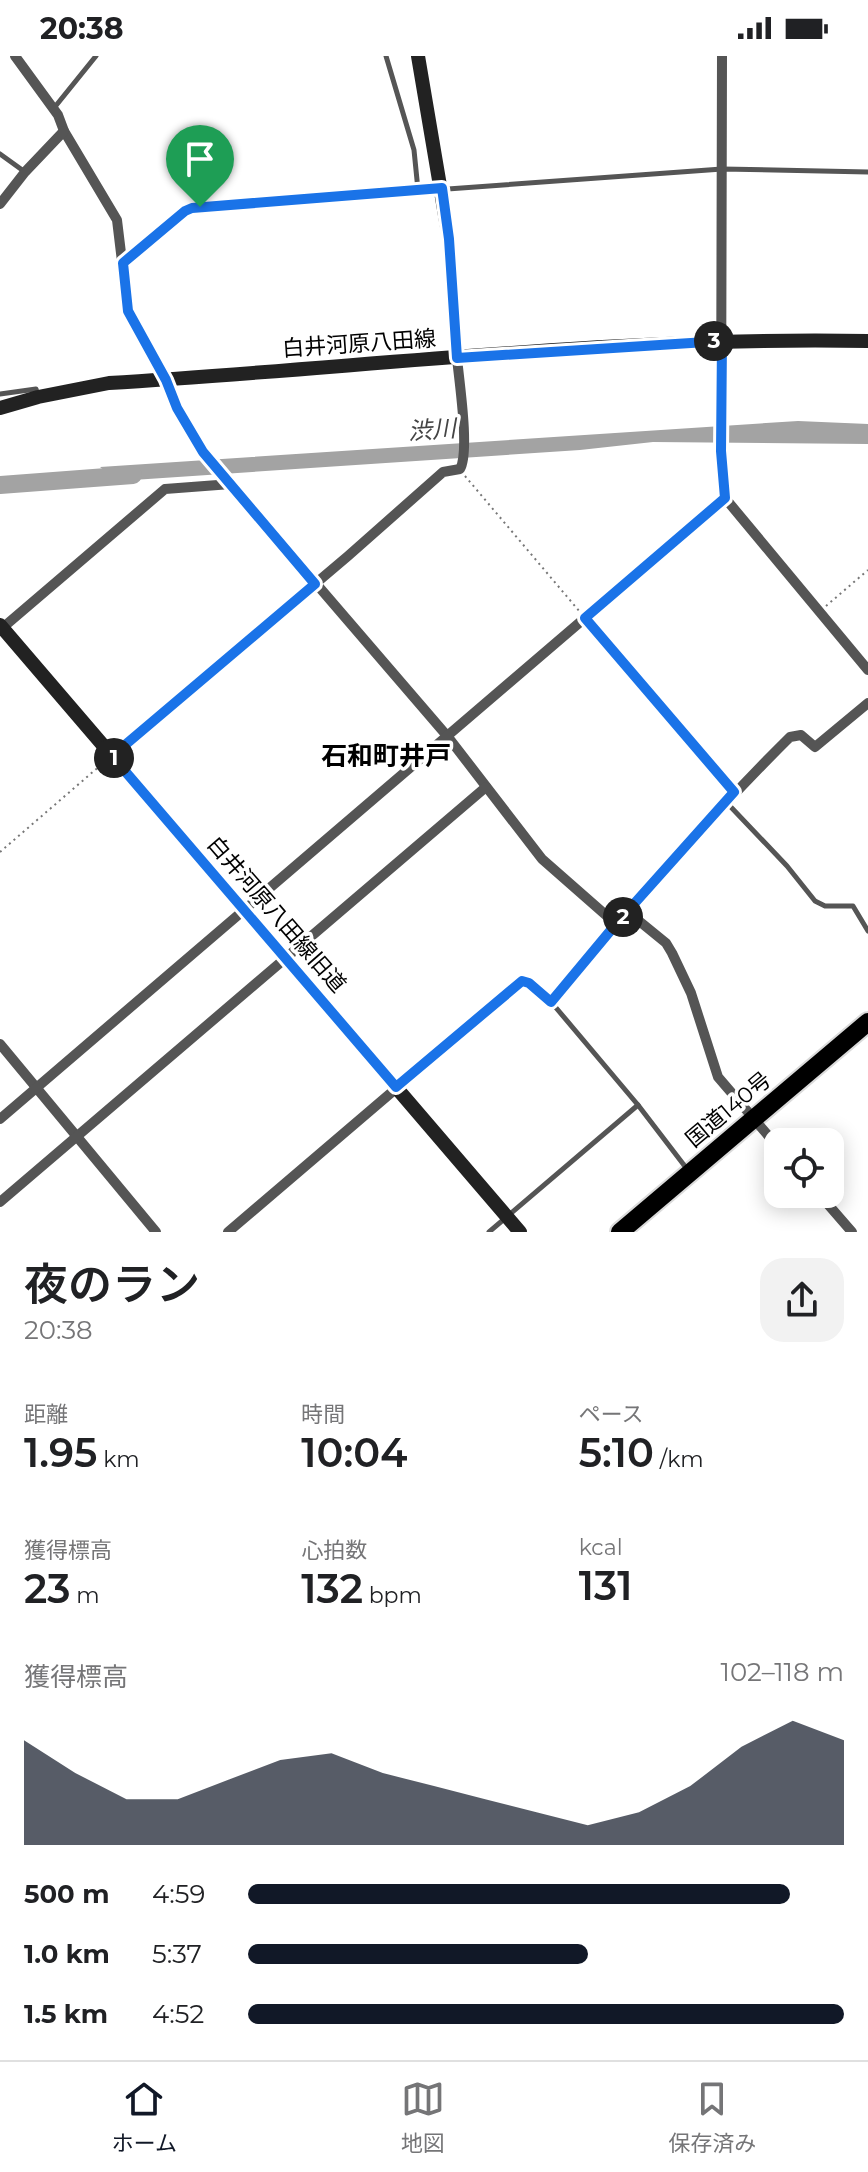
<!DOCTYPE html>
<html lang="ja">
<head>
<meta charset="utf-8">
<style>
	:root { --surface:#fff; --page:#f2f2f2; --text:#202124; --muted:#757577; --line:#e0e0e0; --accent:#111827 }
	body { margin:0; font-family:Montserrat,"Noto Sans JP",sans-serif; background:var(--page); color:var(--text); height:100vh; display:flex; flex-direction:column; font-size:30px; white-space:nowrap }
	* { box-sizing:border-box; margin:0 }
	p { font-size:26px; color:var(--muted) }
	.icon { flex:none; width:44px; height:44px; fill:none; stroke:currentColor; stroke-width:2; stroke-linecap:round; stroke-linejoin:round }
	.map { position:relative; height:1176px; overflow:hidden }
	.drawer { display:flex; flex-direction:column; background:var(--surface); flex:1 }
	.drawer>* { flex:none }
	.tools { position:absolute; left:764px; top:1072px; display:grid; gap:16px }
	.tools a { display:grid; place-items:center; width:80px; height:80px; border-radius:16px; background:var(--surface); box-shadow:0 4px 20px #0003; font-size:40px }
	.pin { position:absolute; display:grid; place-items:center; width:68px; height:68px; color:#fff; margin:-82px -34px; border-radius:50% 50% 50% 0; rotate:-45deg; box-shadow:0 0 8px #0007 }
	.pin .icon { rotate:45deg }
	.km { position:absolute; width:40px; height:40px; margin:-20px; border-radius:50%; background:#222; color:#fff; font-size:22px; line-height:40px; text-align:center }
	.round { display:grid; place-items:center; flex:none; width:84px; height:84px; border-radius:24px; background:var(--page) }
	.overview { display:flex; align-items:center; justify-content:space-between; height:136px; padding:0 24px }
	h1 { font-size:44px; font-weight:600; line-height:60px }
	.metrics { display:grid; grid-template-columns:repeat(3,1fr); gap:12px; height:136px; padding:8px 24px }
	.metrics div { display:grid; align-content:center }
	.metrics b { font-size:40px; font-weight:600 }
	.metrics small { font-size:22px; font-weight:400 }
	.metrics p { font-size:22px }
	.chart { height:224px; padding:16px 24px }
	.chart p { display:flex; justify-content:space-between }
	.chart svg { width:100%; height:144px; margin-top:8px; fill:var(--accent); opacity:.7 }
	ul { padding:0 24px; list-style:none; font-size:26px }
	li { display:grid; grid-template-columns:128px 96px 1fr; align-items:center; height:60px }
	li i { height:20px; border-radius:10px; background:var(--accent) }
	.status { display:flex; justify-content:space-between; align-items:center; height:56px; padding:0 40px; background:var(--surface); direction:ltr }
	.status svg { height:22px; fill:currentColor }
	.tab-bar { display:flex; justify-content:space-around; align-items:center; height:112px; border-top:2px solid var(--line); background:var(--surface); font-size:22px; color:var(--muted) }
	.tab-bar a { display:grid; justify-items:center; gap:4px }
	.tab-bar .on { color:var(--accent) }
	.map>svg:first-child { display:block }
	.water { fill:#a3a3a3 }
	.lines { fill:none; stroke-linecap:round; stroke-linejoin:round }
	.river { stroke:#a3a3a3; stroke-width:18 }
	.highway-casing { stroke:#dbdbdb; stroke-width:22 }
	.path { stroke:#777; stroke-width:2; stroke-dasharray:2 4; stroke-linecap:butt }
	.lane { stroke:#555; stroke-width:5 }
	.street { stroke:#555; stroke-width:10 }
	.secondary { stroke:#222; stroke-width:14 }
	.highway { stroke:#000; stroke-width:18 }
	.route-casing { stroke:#fff; stroke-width:16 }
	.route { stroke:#1a73e8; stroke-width:10 }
	.labels { text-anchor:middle; stroke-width:7; stroke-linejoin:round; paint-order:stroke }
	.street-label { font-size:22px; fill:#000; stroke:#fff }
	.water-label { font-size:24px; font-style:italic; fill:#444; stroke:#fff }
	.quarter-label { font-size:26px; font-weight:bold; fill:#000; stroke:#fff }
</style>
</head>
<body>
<div class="status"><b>20:38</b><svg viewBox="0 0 49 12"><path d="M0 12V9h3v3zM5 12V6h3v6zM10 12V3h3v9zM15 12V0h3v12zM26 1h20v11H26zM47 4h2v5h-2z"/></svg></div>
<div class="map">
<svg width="868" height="1176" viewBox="0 0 868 1176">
	<rect width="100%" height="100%" fill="#fff"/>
	<!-- water -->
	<path class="water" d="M798 365 868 368V388L653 386 580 394 118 425 100 411Z"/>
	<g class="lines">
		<!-- river -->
		<path class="river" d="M0 429 133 419"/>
		<!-- highway casing -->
		<g class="highway-casing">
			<path id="highway" d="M620 1176 868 966"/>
		</g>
		<!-- path -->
		<g class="path">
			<path d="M465 420 580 556"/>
			<path d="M826 550 868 514"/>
			<path d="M592 570 728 729"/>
			<path d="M0 796 102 708"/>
		</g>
		<!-- lane -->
		<g class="lane">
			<path d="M386 0 414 94 418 134"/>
			<path d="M54 52 96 0"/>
			<path d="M0 98 25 116"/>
			<path d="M123 207 185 155 200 151 722 113 868 116"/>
			<path d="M0 338 36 333 38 340"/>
			<path d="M728 748 787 810 815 845 825 850H853L868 875"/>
			<path d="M552 947 638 1049 687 1113"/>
			<path d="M489 1176 638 1049"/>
		</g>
		<!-- street -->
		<g class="street">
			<path d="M15 0 58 59 64 75 117 164 128 255 166 324 177 352 203 396 448 681 542 803 616 868"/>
			<path d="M722 0 721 395 725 442 868 614"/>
			<path d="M0 148 25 116 64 75"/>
			<path d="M0 574 165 433 231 428"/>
			<path d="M112 700 348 500 443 416 460 413C470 396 459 324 457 302"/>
			<path d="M628 856 666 887 672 897 691 937 718 1021 778 1091"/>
			<path d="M0 988 156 1176"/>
			<path d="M0 1063 725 442"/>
			<path d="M819 1138 852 1176"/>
			<path d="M0 1146 486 731"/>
			<path d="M228 1176 522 925 529 927 551 946C629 856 705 765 790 681L801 679 815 691 868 647"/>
		</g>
		<!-- secondary -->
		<g class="secondary">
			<path d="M418 0 449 183 457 302"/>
			<path d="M0 352 38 341 109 327C362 312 614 280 868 285"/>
			<path d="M0 569 520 1176"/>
		</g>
		<!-- highway -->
		<use href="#highway" class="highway"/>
	</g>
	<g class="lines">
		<!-- route casing -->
		<g class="route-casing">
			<path id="route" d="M442 132 449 183 457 302 722 285 721 395 725 442 585 562 734 736 616 868 551 946 529 927 522 925 396 1031 112 700 315 528 203 396 177 352 166 324 128 255 123 207 185 155 192 152Z"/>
		</g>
		<!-- route -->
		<use href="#route" class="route"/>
	</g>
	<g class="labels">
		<!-- street labels -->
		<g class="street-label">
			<text transform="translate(359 287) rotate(-4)" y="8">白井河原八田線</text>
			<text transform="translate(277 858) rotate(49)" y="8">白井河原八田線旧道</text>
			<text transform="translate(728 1053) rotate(-40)" y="8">国道140号</text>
		</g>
		<!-- water labels -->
		<g class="water-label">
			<text transform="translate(432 374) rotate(-4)" y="8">渋川</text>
		</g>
		<!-- quarter labels -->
		<g class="quarter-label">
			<text x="386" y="709">石和町井戸</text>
		</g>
	</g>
</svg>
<div class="tools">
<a><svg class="icon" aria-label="locate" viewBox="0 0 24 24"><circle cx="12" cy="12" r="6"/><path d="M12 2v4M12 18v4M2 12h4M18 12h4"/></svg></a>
</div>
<div class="pin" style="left:200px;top:151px;background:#1e9e55"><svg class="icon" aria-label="arrive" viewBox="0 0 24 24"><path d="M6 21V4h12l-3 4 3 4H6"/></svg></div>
<b class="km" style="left:114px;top:702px">1</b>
<b class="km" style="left:623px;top:861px">2</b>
<b class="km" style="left:714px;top:285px">3</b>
</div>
<section class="drawer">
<div class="overview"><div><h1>夜のラン</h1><p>20:38</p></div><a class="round"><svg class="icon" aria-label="share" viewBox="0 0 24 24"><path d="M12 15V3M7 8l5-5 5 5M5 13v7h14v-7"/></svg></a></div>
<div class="metrics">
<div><p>距離</p><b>1.95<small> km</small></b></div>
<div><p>時間</p><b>10:04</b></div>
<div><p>ペース</p><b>5:10<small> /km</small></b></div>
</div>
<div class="metrics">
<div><p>獲得標高</p><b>23<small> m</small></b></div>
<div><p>心拍数</p><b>132<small> bpm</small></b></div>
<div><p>kcal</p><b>131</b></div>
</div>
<div class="chart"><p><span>獲得標高</span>102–118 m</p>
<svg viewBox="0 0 160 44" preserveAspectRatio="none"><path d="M0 44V12L10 22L20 30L30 30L40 24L50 18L60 16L70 22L80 26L90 30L100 34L110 38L120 34L130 26L140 14L150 6L160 12V44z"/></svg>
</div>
<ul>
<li><b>500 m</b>4:59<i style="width:91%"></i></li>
<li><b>1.0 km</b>5:37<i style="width:57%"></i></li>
<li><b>1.5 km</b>4:52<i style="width:100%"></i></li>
</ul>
</section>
<nav class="tab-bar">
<a class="on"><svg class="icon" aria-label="home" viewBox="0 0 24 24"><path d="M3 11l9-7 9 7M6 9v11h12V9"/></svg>ホーム</a>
<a><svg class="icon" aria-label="map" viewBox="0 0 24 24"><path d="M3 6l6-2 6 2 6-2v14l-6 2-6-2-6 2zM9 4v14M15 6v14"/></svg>地図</a>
<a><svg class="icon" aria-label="saved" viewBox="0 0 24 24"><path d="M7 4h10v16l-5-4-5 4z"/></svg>保存済み</a>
</nav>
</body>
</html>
